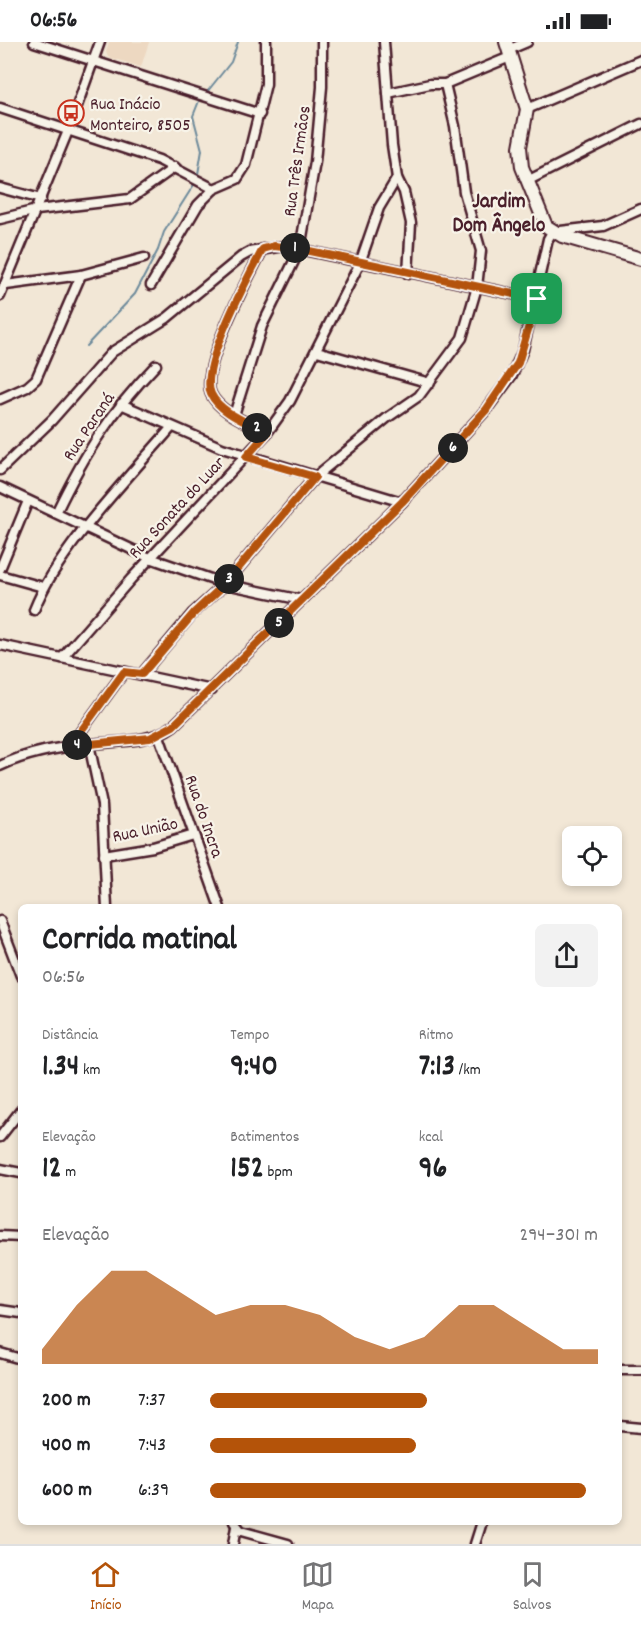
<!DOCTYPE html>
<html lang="pt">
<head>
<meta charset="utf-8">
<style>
	:root { --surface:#fff; --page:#f2f2f2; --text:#202124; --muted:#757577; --line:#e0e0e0; --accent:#b45309 }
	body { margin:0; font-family:Dekko,sans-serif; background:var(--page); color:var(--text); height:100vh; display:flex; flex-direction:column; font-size:22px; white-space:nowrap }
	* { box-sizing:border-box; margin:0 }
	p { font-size:20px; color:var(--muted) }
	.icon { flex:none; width:33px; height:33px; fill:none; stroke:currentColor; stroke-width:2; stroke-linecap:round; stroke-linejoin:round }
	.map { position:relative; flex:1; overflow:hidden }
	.details { position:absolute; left:18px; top:862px; width:604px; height:621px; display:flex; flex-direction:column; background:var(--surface); border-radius:9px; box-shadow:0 3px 9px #0003 }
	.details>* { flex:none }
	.fabs { position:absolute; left:562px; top:784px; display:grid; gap:12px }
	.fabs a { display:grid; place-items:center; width:60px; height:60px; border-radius:9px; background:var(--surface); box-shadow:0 3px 9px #0003; font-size:30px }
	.pin { position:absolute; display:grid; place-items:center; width:51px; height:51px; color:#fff; margin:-26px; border-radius:12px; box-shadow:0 3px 9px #0006 }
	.km { position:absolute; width:30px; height:30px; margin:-15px; border-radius:50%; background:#222; color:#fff; font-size:16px; line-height:30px; text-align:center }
	.round { display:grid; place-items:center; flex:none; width:63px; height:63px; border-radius:9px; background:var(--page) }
	.overview { display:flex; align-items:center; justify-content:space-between; height:102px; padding:0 24px }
	h1 { font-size:33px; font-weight:700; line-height:45px }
	.figures { display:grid; grid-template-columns:repeat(3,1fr); gap:9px; height:102px; padding:6px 24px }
	.figures div { display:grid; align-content:center }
	.figures b { font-size:30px; font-weight:700 }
	.figures small { font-size:16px; font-weight:400 }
	.figures p { font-size:16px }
	.chart { height:168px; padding:12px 24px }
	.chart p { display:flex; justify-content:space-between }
	.chart svg { width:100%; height:108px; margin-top:6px; fill:var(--accent); opacity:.7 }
	ul { padding:0 24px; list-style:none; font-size:20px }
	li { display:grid; grid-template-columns:96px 72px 1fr; align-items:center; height:45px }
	li i { height:15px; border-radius:8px; background:var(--accent) }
	.status { display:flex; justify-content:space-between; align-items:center; height:42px; padding:0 30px; background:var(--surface); direction:ltr }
	.status svg { height:16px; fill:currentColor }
	.tab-bar { display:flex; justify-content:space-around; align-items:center; height:84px; border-top:2px solid var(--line); background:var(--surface); font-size:16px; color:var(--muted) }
	.tab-bar a { display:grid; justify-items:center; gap:3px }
	.tab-bar .current { color:var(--accent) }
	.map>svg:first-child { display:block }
	.built { fill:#edd8c1 }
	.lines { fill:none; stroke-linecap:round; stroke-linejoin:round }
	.stream { stroke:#6d8a9b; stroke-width:2 }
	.street-casing { stroke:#4a1f2b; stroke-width:13 }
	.secondary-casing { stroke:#4a1f2b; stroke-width:16 }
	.street { stroke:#f7f3e8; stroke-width:8 }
	.secondary { stroke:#f7f3e8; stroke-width:12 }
	.route-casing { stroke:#fff; stroke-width:12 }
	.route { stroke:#b45309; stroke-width:8 }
	.labels { text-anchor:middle; stroke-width:4.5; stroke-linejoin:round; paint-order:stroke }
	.poi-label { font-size:18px; fill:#4a1f2b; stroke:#f7f3e8; text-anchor:start }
	.street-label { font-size:18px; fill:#4a1f2b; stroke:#f7f3e8 }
	.quarter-label { font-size:21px; font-weight:bold; fill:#4a1f2b; stroke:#f7f3e8 }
</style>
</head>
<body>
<div class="status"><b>06:56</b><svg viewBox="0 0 49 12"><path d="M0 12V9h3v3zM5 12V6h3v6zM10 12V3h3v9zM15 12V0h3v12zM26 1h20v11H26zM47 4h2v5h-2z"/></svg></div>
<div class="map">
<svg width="641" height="1502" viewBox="0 0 641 1502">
	<rect width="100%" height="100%" fill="#f2e7d6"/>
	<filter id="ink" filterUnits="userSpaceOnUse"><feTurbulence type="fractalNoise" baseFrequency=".0167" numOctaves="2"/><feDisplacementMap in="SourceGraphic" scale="12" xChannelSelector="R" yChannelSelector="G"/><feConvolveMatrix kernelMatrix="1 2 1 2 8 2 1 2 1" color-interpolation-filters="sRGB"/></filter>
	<g filter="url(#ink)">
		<!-- built -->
		<path class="built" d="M109 0H149L141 25 108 15 106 10Z"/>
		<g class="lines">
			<!-- stream -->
			<g class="stream">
				<path d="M207 50 231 20 238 0"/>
				<path d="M198 132 202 108 193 74 199 59"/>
				<path d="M86 304 135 252 158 208 164 190 195 141"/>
			</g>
			<!-- street casing -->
			<g class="street-casing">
				<g id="street">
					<path d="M34 0 260 72"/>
					<path d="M384 0 392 103 397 136 404 150 411 181 408 232"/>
					<path d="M508 8 527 0"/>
					<path d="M388 51 430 42H445L510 15"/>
					<path d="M0 66 159 118 214 147"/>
					<path d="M527 67 641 18"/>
					<path d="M527 139 641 82"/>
					<path d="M0 146 41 157"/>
					<path d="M0 177 37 168 130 157 175 125"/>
					<path d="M263 207C250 232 199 326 211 352 220 371 249 381 267 391"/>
					<path d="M6 243 81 233 144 216"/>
					<path d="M151 243 198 163 214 147 237 137 246 123 266 42V0"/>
					<path d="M0 254 68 89 100 0"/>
					<path d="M317 309 430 341"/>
					<path d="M0 357 27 345 36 337 81 233"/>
					<path d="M121 362 222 406 402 460"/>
					<path d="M234 373 262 284 300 207 315 120 322 45V0"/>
					<path d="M0 428 52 378 112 310 167 276 241 215 250 210 284 204 537 257"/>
					<path d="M0 445 150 516 225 542 302 558"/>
					<path d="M56 471C85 411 110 371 156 323"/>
					<path d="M0 527 28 459"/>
					<path d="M0 533 43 545"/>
					<path d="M34 568C57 508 128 436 171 386"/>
					<path d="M0 603 212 648"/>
					<path d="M62 616 131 537 267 391 290 359 360 221 379 166 397 136"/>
					<path d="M142 632 193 571 225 542 315 435 387 376 419 354 462 296 477 245 481 209 464 150 455 84 445 42"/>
					<path d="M159 694 220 866"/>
					<path d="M89 702 102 763 107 866"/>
					<path d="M70 704 124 630"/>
					<path d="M0 724C28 710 60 705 91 702 119 699 150 701 173 684L402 460 486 368 512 333 523 308 548 197 552 190 603 184 641 167"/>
					<path d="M104 813 153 805 193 793"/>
					<path d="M0 879 21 934"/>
					<path d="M0 1095 21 1068"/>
					<path d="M0 1127 21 1131"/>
					<path d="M0 1194 21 1195"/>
					<path d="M0 1268 21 1271"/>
					<path d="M0 1311 21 1317"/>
					<path d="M620 1328H641"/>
					<path d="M620 1384 641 1386"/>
					<path d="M234 1480 241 1489 288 1502"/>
					<path d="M233 1502 236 1485"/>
					<path d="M475 1502 482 1480"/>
				</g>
			</g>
			<!-- secondary casing -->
			<g class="secondary-casing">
				<path id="secondary" d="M506 0 527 67 520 105 522 125 546 184 562 194 641 217"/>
			</g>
			<!-- street -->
			<use href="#street" class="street"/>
			<!-- secondary -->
			<use href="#secondary" class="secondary"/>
		</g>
	</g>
	<g class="lines" filter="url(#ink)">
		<!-- route casing -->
		<g class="route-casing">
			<path id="route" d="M274 204 300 207 537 257 518 321 486 368 402 460 173 684 150 696 70 704 124 630 142 632 194 571 225 542 315 435 246 415 267 391C249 381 220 371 211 352 199 326 249 233 263 207Z"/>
		</g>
		<!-- route -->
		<use href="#route" class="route"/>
	</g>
	<!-- icons -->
	<defs>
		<g id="bus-ring" transform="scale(1.35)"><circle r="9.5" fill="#f7f3e8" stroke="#c8321e" stroke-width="1.5"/><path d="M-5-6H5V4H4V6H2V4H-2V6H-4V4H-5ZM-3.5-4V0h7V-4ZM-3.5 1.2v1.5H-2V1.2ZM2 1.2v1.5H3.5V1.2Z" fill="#c8321e"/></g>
	</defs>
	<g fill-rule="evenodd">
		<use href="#bus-ring" x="71" y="71"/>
	</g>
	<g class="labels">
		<!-- poi labels -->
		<g class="poi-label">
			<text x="90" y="67">Rua Inácio<tspan x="90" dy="21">Monteiro, 8505</tspan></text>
		</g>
		<!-- street labels -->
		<g class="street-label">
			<text transform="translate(296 119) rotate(-82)" y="6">Rua Três Irmãos</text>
			<text transform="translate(88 384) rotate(-56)" y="6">Rua Paraná</text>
			<text transform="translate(176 465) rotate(-47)" y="6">Rua Sonata do Luar</text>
			<text transform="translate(205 774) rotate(71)" y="6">Rua do Incra</text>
			<text transform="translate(145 787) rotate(-12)" y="6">Rua União</text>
		</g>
		<!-- quarter labels -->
		<g class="quarter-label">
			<text x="499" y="165">Jardim<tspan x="499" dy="24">Dom Ângelo</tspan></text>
		</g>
	</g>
</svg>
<div class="fabs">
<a><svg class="icon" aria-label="locate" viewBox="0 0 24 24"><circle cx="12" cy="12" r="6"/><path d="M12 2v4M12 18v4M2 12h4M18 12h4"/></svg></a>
</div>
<div class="pin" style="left:537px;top:257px;background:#1e9e55"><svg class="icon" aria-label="arrive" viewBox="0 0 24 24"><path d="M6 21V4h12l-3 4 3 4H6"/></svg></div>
<b class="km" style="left:295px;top:206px">1</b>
<b class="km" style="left:257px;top:386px">2</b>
<b class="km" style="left:229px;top:537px">3</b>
<b class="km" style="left:77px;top:703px">4</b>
<b class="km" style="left:279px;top:581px">5</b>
<b class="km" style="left:453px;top:406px">6</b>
<section class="details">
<div class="overview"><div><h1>Corrida matinal</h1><p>06:56</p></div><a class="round"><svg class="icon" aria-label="share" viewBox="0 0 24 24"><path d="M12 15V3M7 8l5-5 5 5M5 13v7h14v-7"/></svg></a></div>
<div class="figures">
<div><p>Distância</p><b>1.34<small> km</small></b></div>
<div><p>Tempo</p><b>9:40</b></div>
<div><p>Ritmo</p><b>7:13<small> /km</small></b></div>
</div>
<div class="figures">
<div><p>Elevação</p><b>12<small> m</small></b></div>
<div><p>Batimentos</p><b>152<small> bpm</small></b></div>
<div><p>kcal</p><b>96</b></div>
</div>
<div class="chart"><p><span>Elevação</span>294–301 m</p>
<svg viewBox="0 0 160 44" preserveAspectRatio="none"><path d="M0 44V38L10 20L20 6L30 6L40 15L50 24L60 20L70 20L80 24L90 33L100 38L110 33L120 20L130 20L140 29L150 38L160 38V44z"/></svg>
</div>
<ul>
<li><b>200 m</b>7:37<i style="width:56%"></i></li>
<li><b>400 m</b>7:43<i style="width:53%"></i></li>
<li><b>600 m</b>6:39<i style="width:97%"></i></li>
</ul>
</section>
</div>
<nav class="tab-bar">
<a class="current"><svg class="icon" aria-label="home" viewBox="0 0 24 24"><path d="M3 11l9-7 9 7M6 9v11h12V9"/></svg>Início</a>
<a><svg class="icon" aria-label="map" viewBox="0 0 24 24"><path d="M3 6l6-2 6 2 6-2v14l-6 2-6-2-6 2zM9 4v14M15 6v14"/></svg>Mapa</a>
<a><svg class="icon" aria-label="saved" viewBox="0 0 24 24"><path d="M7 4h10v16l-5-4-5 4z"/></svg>Salvos</a>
</nav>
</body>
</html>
